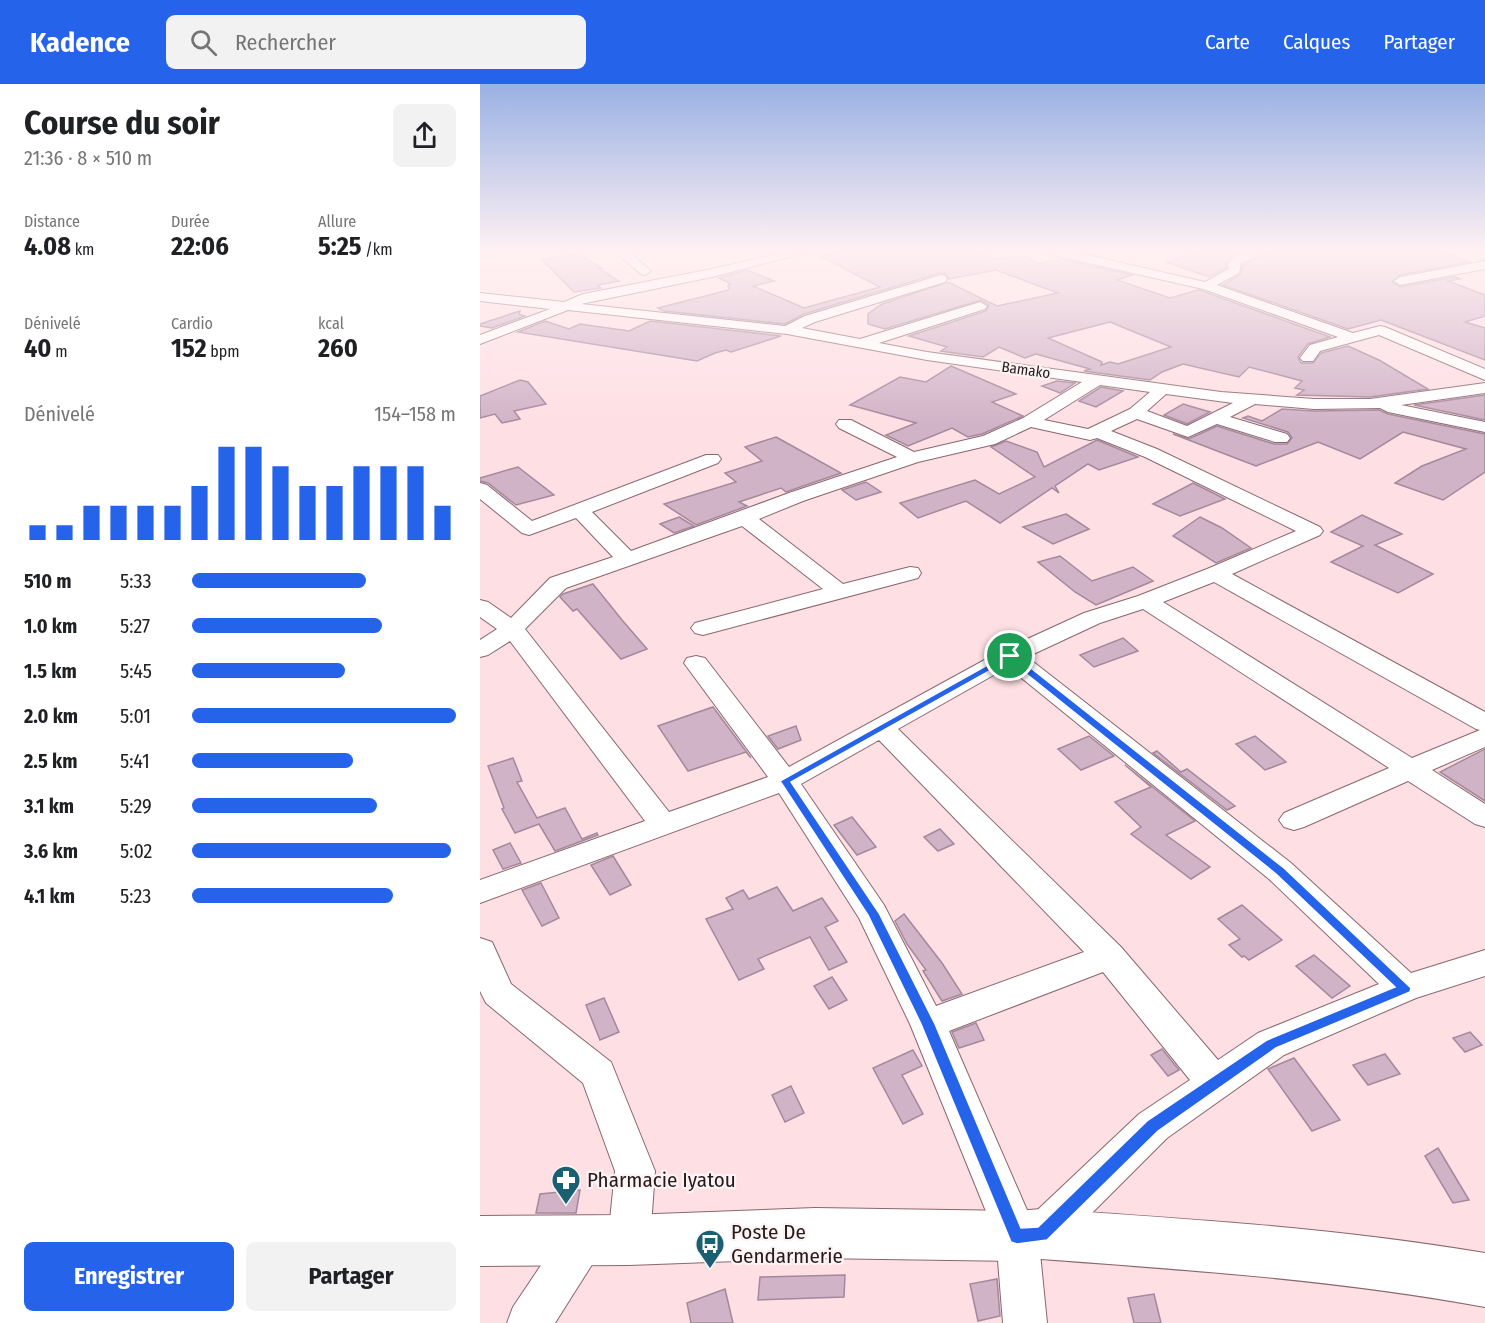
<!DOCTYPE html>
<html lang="fr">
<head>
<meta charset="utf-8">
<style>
	:root { --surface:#fff; --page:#f2f2f2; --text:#202124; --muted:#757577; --accent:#2563eb }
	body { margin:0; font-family:"Fira Sans Condensed",sans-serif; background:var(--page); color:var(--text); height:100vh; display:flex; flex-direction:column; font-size:22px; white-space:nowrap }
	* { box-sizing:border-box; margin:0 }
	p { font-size:20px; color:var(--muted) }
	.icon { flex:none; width:33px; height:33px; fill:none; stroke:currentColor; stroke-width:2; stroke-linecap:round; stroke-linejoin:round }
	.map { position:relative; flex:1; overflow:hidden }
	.details { display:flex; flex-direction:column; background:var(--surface); width:480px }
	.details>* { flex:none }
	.pin { position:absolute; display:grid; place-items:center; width:51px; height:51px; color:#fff; margin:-26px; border:3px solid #fff; border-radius:50%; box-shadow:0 2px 6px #0007 }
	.round { display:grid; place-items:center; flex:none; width:63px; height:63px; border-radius:9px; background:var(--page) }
	.headline { display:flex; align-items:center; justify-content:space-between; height:102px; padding:0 24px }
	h1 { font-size:33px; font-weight:700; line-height:45px }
	.metrics { display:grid; grid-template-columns:repeat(3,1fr); gap:9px; height:102px; padding:6px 24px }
	.metrics div { display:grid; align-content:center }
	.metrics b { font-size:26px; font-weight:700 }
	.metrics small { font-size:16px; font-weight:400 }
	.metrics p { font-size:16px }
	.chart { height:168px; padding:12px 24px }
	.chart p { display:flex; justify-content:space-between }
	.chart svg { width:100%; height:108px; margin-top:6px; stroke:var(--accent); stroke-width:6 }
	.action { display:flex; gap:12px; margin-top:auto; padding:12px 24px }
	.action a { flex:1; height:69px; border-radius:9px; background:var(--accent); color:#fff; font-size:24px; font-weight:700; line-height:69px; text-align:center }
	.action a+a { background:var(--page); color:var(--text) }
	ul { padding:0 24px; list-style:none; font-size:20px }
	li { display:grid; grid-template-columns:96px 72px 1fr; align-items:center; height:45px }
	li i { height:15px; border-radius:8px; background:var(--accent) }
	header { display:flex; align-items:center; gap:36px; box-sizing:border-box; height:84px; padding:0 30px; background:var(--accent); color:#fff }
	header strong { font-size:28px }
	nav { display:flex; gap:33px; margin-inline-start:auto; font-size:21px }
	.search { width:420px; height:54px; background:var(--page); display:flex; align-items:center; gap:15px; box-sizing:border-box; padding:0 21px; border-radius:9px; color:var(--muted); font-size:22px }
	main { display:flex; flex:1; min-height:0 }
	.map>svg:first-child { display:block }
	.building { fill:#d1b3c7; stroke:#a4889b; stroke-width:1.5; fill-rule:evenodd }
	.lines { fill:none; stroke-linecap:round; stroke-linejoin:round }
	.minor-casing { stroke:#89676d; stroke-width:2 }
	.tertiary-casing { stroke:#89676d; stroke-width:2 }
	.minor { fill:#fff; fill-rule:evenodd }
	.tertiary { fill:#fff; fill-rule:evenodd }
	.route { fill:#2563eb; stroke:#fff; stroke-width:1.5; fill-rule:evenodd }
	.labels { text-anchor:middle; stroke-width:4.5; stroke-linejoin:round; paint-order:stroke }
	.far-street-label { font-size:15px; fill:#281a1c; stroke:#fbf3f4 }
	.near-poi-label { font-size:21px; fill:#281a1c; stroke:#fbf3f4; text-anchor:start }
</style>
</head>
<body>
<header>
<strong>Kadence</strong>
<div class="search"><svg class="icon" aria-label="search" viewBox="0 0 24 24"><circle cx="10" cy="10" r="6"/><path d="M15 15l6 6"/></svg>Rechercher</div>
<nav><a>Carte</a><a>Calques</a><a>Partager</a></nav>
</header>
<main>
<section class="details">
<div class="headline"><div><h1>Course du soir</h1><p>21:36 · 8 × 510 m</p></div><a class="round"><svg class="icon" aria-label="share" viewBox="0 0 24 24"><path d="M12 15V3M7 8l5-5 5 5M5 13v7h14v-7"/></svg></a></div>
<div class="metrics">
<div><p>Distance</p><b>4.08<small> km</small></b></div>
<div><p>Durée</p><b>22:06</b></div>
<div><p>Allure</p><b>5:25<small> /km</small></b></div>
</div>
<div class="metrics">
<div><p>Dénivelé</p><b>40<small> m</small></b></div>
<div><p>Cardio</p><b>152<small> bpm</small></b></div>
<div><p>kcal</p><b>260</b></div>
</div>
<div class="chart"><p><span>Dénivelé</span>154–158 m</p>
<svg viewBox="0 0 160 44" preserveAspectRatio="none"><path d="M5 44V38M15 44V38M25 44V30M35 44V30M45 44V30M55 44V30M65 44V22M75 44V6M85 44V6M95 44V14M105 44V22M115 44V22M125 44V14M135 44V14M145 44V14M155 44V30"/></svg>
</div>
<ul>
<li><b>510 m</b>5:33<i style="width:66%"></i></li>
<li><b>1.0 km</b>5:27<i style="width:72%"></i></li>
<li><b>1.5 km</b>5:45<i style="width:58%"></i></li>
<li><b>2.0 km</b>5:01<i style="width:100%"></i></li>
<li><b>2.5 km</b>5:41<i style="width:61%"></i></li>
<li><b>3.1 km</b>5:29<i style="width:70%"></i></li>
<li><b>3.6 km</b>5:02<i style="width:98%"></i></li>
<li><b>4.1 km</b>5:23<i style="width:76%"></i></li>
</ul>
<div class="action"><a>Enregistrer</a><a>Partager</a></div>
</section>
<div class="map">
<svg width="1005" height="1239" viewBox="0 0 1005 1239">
	<rect width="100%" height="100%" fill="#fedfe4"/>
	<!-- building -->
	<g class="building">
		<path d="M369 167H496L516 175 546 172 557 180 581 175 652 191 637 196 690 214 718 206 722 207 850 253 828 260 818 273 821 279H833L841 269 868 262 899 276 948 305 890 313 817 311 824 306 815 304 822 297 769 283 759 293 703 280 682 288 670 296 604 287 610 285 556 270 545 274 519 263 503 273 474 269 461 267 467 263 429 252 506 227 509 221 501 216 405 245 388 240V230L402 220 468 198 517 222 578 209 516 186 469 195 466 190 460 189 324 230 305 240 184 227 178 224 249 206 248 201 251 200 239 194 267 186 294 197 273 202 324 224 400 203 342 173ZM630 238 647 245 691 263 638 280 630 278 621 281 622 278 568 254Z"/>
		<path d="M725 167H764L750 174 746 178V184L729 193 686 178Z"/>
		<path d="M793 167H960L990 178 920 191 912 198 920 203 975 193 980 195 968 197 1005 211V232L985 238 1005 244V276L901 236 868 245 743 201 760 191 763 181Z"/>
		<path d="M98 170 122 184H118L139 197 118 201 121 204 94 208 62 176Z"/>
		<path d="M40 227 39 230 45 232 12 244 0 242V240Z"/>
		<path d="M65 237 89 245 100 240 149 247 170 237 301 252 251 268 246 266 235 269 217 277 38 248Z"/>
		<path d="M471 282 536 310 512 318 543 332 502 350 488 353 472 344 428 362 406 351 436 339 370 321 420 293 446 298Z"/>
		<path d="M40 296 48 298 66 320 34 327 40 335 22 339 15 330 0 334V312Z"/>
		<path d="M577 297 595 299 580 309 562 302Z"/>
		<path d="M621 303 643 307 616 323 599 317Z"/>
		<path d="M1005 311V336L934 321Z"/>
		<path d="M703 320 730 328 707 340 684 331Z"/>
		<path d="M802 325 834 327 899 326 908 330 1005 350V388L963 416 915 399 942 382 986 365 923 348 880 375 838 358 776 382 693 350 709 355 737 342 794 360H807L812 354 808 348 763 334 768 332 782 337Z"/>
		<path d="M296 353 361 389 306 408 301 404 259 418 267 422 216 441 184 420 256 398 245 389 282 377 265 363Z"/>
		<path d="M617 356 658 373 619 386 608 380 575 402 579 409 572 404 520 439 486 417 438 434 420 419 495 396 519 410 555 393 511 363 526 357 557 368 564 383Z"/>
		<path d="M38 383 74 411 36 421 8 399 0 397V394Z"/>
		<path d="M386 398 401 408 376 416 362 406Z"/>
		<path d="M713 399 745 415 700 432 673 420Z"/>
		<path d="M586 430 609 445 573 460 543 443Z"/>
		<path d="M882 431 922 450 895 461 953 490 918 509 851 478 883 462 851 448Z"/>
		<path d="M199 433 214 442 194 449 180 440Z"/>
		<path d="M720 433 742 444 771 464 736 479 693 452Z"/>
		<path d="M580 472 612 497 653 483 673 497 616 521 595 508 558 478Z"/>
		<path d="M113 500 142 536 167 565 141 575 97 525 93 527 80 513 83 510Z"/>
		<path d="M643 554 658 567 614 583 600 571Z"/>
		<path d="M233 623 271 674 266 668 208 687 178 642Z"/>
		<path d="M316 642 321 656 298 665 288 652Z"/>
		<path d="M609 652 634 672 601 686 578 665Z"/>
		<path d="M775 652 806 678 785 686 756 660Z"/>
		<path d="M1005 665V717L960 688Z"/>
		<path d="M677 667 701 688 707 685 755 722 747 726 673 669Z"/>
		<path d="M33 674 42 697 37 698 57 734 85 724 102 755 117 749 118 751 75 767 59 740 35 749 22 725 24 724 8 682Z"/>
		<path d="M645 681 715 737 686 751 730 783 711 795 651 750 661 743 635 718 671 703Z"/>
		<path d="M372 733 396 763 377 771 354 741Z"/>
		<path d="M460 745 474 760 458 767 444 753Z"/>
		<path d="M30 759 41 779 23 785 13 766Z"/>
		<path d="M133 772 151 801 130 811 111 781Z"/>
		<path d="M61 799 79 834 62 842 42 806Z"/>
		<path d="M297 803 313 827 342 814 358 837 345 843 367 878 349 886 330 853 278 875 284 885 259 896 226 835 253 825 246 814 263 806 269 815Z"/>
		<path d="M762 821 802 856 769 876 764 872 762 873 749 861 760 855 738 835Z"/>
		<path d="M424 830 462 879 482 910 462 917 443 887 446 886 427 860 415 837Z"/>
		<path d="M834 871 870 902 852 914 816 882Z"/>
		<path d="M352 893 367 916 349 925 334 902Z"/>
		<path d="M124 914 139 948 120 956 106 921Z"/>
		<path d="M496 939 504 956 479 964 472 948Z"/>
		<path d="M990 948 1002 961 985 968 973 954Z"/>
		<path d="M682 965 699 986 688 992 671 971Z"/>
		<path d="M433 966 442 982 422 991 443 1030 423 1040 393 984Z"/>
		<path d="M905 970 920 990 888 1001 873 981Z"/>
		<path d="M814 974 860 1036 832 1047 788 985Z"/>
		<path d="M311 1002 324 1029 305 1038 292 1011Z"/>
		<path d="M958 1064 989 1116 973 1119 945 1072Z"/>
		<path d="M100 1106 96 1129H56L60 1110Z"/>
		<path d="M365 1191 364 1213 278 1216 280 1193Z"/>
		<path d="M517 1195 520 1232 498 1237 490 1200Z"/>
		<path d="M245 1205 253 1239H211L207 1219Z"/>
		<path d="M674 1210 681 1239H654L648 1214Z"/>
	</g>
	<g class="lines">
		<!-- minor casing -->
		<g class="minor-casing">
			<g id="minor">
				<path d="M134 167H148L171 187 165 191 161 190Z"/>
				<path d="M310 167H332L232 193 101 220 305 242 325 232 461 191 465 192 467 195 465 198 335 238 322 244 380 255 500 218 507 222 505 225 399 259 447 268 741 308 834 315H890L1005 299V309L921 321 1005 338V348L908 328 900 324 834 325 775 320 750 333 807 350 810 354 807 358H795L737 340 708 353 657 335 631 347 677 365 840 443 843 447 840 451 752 490 1005 628V663L952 686 1005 720V743L995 740 928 697 824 743 814 746 804 743 799 736 804 729 909 684 663 525 620 539 547 573 811 779 931 889 1005 866V892L936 914 804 971 687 1054 577 1164 560 1169 567 1239H523L516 1152 430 940 379 834 299 709 0 819V796L165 737 30 557 8 571 0 573V556L17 545 0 533V516L8 518 31 534 70 494 133 473 96 434 49 451 42 449 0 415V399L7 401 52 437 226 371H238L241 375 238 379 112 428 151 467 309 409 417 373 359 344 356 340 359 336H371L434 368 503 352 543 334 602 298 447 276 307 250 88 226 0 260V251L70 225 0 217V209L84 218 103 210 232 185ZM620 301 670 308 650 325 608 345 564 336ZM686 310 753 319 707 342 667 327ZM551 343 610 356 617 354 665 373 816 447 727 485 658 512 604 529 521 567 309 683 225 574 216 572 207 574 204 579 288 693 189 728 45 545 86 504 262 442 343 505 215 539 211 544 215 549 223 551 438 494 441 489 438 484 430 483 363 500 279 435 323 417 438 378 515 360ZM734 498 996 645 1000 646 932 674 683 518ZM528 583 789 795 899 900 778 949 738 976 641 863 418 645ZM399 656 604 868 456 922 404 821 321 700ZM623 888 710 996 659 1030 550 1133 469 947Z"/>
				<path d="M567 167H590L725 198 749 185 748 180C757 167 776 167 791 167L761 179 759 189 737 201 873 249 900 242 905 243 1005 285V296L899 251 840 267 833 277H823L820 274 830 261 858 253 723 205 573 171Z"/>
				<path d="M1005 177V185L920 201 914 197 920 193Z"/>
				<path d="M0 854 12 858 31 900 131 978 175 1087 170 1156 164 1171 149 1177 134 1171 128 1156 135 1087 103 999 6 919 0 907Z"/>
				<path d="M103 1135 118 1141 124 1156 118 1171 75 1239H27L33 1223 88 1141Z"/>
			</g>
		</g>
		<!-- tertiary casing -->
		<g class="tertiary-casing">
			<path id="tertiary" d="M335 1124 537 1127 561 1125C710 1135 858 1144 1005 1169V1223C858 1196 710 1186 561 1175L537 1177 335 1174 149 1181 0 1182V1132L149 1131Z"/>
		</g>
		<!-- minor -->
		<use href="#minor" class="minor"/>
		<!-- tertiary -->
		<use href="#tertiary" class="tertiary"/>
	</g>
	<!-- sky -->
	<linearGradient id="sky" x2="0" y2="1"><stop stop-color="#9ab1e4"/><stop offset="0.49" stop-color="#fff1f3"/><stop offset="1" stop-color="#fff1f3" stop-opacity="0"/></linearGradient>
	<rect width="1005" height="341" fill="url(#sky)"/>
	<!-- route -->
	<path class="route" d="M527 570H533L804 784 931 904 930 908 796 964 678 1047 567 1156 537 1160 531 1158 441 940 388 831 300 697ZM529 576 796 790 915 903 787 956 667 1037 558 1143 541 1144 455 940 399 829 311 698Z"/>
	<!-- icons -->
	<defs>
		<g id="pharmacy-pin" transform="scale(1.5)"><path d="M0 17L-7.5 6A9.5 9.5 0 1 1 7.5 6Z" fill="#1b5f72" stroke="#fbf3f4"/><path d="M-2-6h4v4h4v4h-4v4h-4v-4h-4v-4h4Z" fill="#fff"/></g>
		<g id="bus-pin" transform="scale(1.5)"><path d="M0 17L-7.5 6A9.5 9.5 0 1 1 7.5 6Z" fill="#1b5f72" stroke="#fbf3f4"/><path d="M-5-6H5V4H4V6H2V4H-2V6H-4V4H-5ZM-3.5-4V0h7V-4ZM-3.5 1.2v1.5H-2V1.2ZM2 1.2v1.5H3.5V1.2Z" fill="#fff"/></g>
	</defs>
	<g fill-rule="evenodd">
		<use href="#pharmacy-pin" x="86" y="1096"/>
		<use href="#bus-pin" x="230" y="1160"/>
	</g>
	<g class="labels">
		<!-- far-street labels -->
		<g class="far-street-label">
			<text transform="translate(546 286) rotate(8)" y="5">Bamako</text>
		</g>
		<!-- near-poi labels -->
		<g class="near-poi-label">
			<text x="107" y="1103">Pharmacie Iyatou</text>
			<text x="251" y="1155">Poste De<tspan x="251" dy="24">Gendarmerie</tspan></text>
		</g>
	</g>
</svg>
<div class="pin" style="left:530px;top:572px;background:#1e9e55"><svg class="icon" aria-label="arrive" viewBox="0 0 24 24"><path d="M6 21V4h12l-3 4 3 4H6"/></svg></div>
</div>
</main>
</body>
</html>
